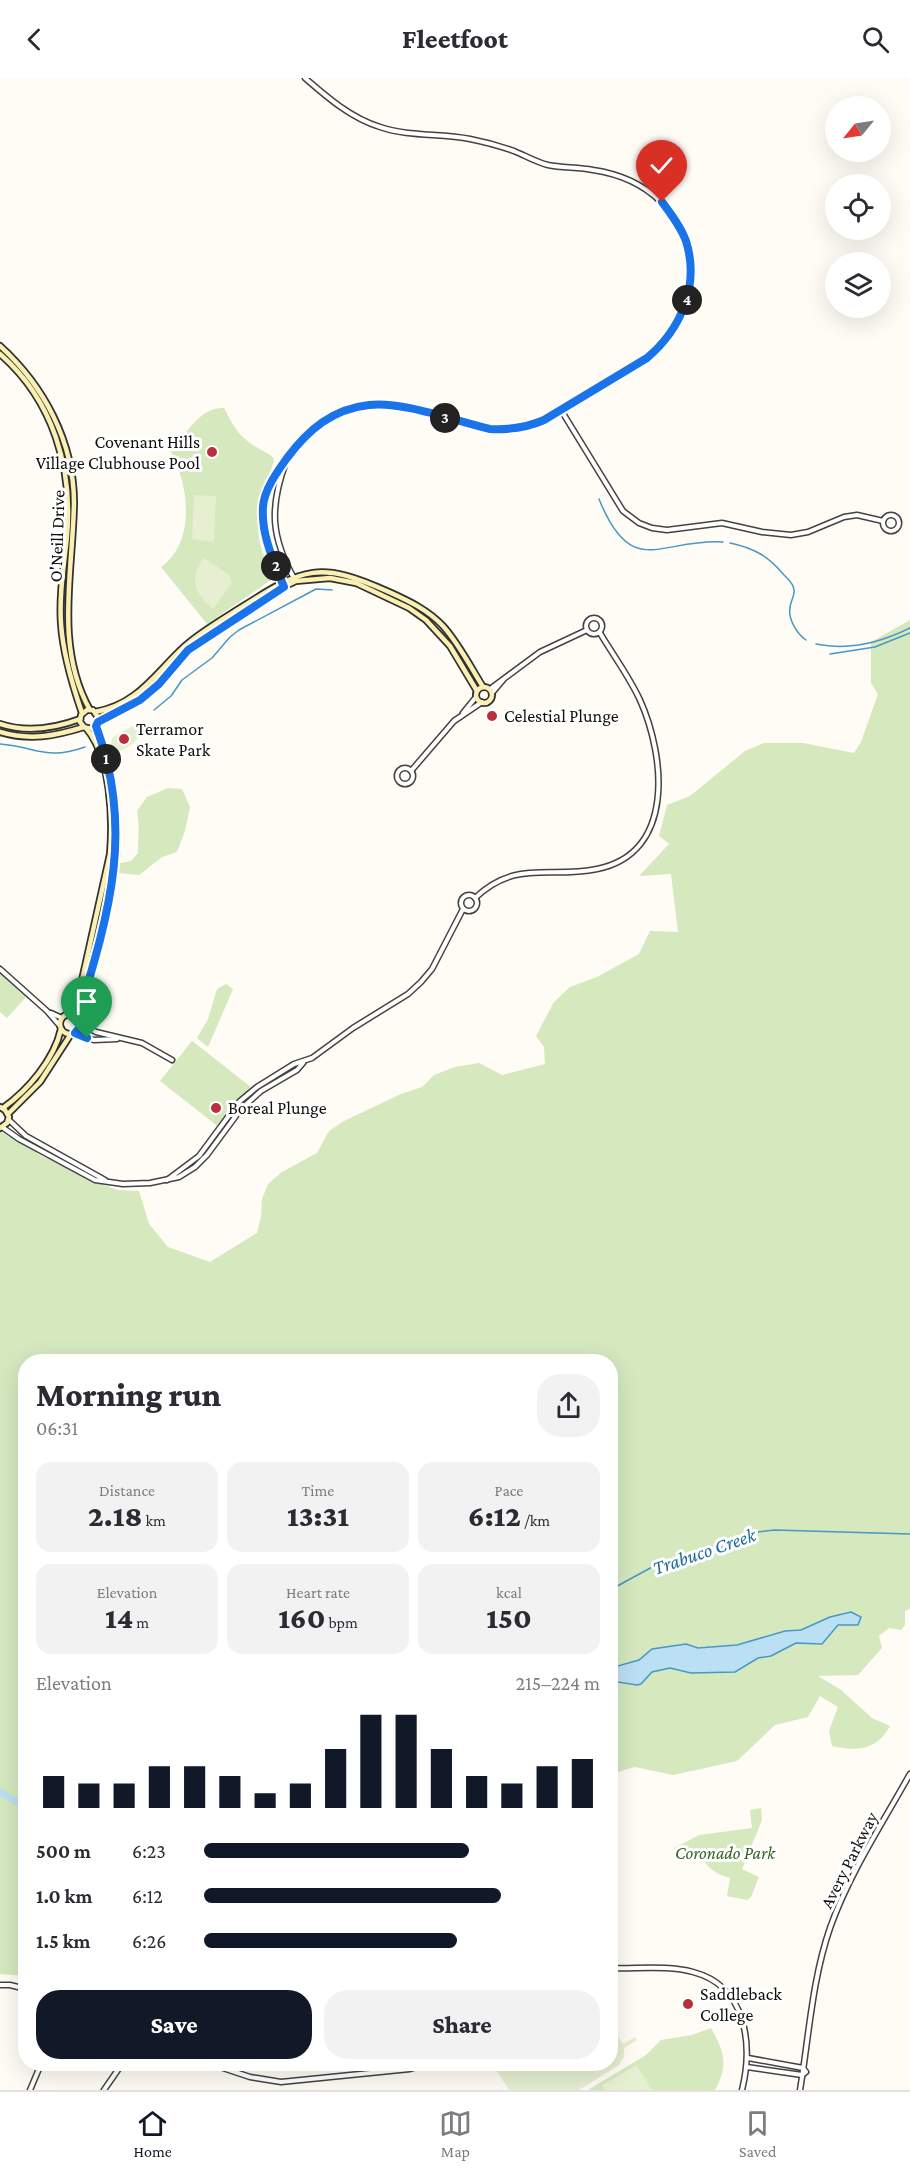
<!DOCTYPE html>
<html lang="en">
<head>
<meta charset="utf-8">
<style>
	:root { --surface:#fff; --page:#f2f2f3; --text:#2b2b33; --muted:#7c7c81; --line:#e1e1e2; --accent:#111827 }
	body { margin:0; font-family:"Crimson Pro",serif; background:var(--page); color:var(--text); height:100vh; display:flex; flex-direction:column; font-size:22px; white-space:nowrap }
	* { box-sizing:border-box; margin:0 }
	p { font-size:20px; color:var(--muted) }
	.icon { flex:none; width:33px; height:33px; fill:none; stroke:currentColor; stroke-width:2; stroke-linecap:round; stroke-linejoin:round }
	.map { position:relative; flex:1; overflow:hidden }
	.drawer { position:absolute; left:18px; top:1276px; width:600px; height:717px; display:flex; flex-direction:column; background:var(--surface); border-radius:24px; box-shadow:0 6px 24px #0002 }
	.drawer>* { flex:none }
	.needle { width:39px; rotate:240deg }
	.tools { position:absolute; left:825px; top:18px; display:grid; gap:12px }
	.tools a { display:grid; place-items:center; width:66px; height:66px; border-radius:50%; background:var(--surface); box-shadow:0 6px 24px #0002; font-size:30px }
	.pin { position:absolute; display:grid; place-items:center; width:51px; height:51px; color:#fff; margin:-62px -26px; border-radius:50% 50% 50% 0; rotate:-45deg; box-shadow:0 0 6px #0007 }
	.pin .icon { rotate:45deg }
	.km { position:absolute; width:30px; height:30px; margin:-15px; border-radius:50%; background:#222; color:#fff; font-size:16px; line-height:30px; text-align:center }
	.round { display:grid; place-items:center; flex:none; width:63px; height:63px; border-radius:24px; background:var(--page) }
	.head { display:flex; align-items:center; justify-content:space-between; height:102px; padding:0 18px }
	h1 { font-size:33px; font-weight:800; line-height:45px }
	.figures { display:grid; grid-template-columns:repeat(3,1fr); gap:9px; height:102px; padding:6px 18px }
	.figures div { display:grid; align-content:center; border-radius:15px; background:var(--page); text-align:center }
	.figures b { font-size:30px; font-weight:800 }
	.figures small { font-size:16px; font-weight:400 }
	.figures p { font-size:16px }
	.chart { height:168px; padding:12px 18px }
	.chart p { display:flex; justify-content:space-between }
	.chart svg { width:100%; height:108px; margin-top:6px; stroke:var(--accent); stroke-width:6 }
	.button { display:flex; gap:12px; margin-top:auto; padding:12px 18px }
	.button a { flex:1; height:69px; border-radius:24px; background:var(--accent); color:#fff; font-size:24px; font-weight:800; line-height:69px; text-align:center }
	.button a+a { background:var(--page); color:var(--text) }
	ul { padding:0 18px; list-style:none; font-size:20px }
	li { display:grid; grid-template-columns:96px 72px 1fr; align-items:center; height:45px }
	li i { height:15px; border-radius:8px; background:var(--accent) }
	header { display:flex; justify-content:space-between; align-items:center; height:78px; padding:0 18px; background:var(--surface); font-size:27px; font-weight:800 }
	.tab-bar { display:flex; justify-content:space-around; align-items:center; height:84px; border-top:2px solid var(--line); background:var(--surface); font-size:16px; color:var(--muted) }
	.tab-bar a { display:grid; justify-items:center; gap:3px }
	.tab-bar .active { color:var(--accent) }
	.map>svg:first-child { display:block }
	.green { fill:#d5e8be }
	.pitch { fill:#e6efd0 }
	.water { fill:#bbe0f3; stroke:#4698c6; stroke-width:1.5 }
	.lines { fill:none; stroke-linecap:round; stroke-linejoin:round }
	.stream { stroke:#4698c6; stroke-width:1.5 }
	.river { stroke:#bbe0f3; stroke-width:7 }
	.tertiary-casing { stroke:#434343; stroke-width:7 }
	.secondary-casing { stroke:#323232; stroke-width:8 }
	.tertiary { stroke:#fff; stroke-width:4 }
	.secondary { stroke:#faf0b3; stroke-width:4.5 }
	.route-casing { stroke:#fff; stroke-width:12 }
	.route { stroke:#1a73e8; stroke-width:8 }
	.poi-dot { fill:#b92f3b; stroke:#fff; stroke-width:2 }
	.labels { text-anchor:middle; stroke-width:6; stroke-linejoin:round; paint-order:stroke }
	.poi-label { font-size:18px; fill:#101010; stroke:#fff; text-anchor:start }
	.street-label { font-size:18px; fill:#101010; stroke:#fff }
	.park-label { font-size:18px; font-style:italic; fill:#336523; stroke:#fff }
	.water-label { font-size:20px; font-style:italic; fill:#1f6a9c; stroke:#fff }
</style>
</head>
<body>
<header><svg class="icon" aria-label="back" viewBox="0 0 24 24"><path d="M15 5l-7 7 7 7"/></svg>Fleetfoot<svg class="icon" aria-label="search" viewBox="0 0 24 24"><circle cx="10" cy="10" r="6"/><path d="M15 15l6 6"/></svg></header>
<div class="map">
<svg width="910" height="2012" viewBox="0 0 910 2012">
	<rect width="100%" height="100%" fill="#fefcf4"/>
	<!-- green -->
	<g class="green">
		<path d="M224 330C239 360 244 362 273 379L274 383 257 433 259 462 271 502 207 546 161 489C197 463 189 405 169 370 190 357 196 330 224 330Z"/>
		<path d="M910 542V1531L905 1533V1547L901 1552 889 1550 879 1558 882 1570 858 1597 818 1598 841 1612 872 1640 890 1648C877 1672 857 1674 832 1668L829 1653 838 1629 820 1618 808 1639 775 1647 737 1683 673 1697 635 1689 611 1696 610 1284H26L25 1898 0 1896V1053L5 1051 41 1078 66 1089 91 1103 118 1112 139 1113 149 1146 168 1169 210 1184 257 1155 261 1139 262 1121 268 1106 282 1094 317 1075 329 1053 344 1043 401 1016 422 1009 434 997 455 989 479 985 502 997 545 986 544 969 536 958 554 924 570 909 597 899 639 876 650 853 678 854 671 796 639 798 669 766 659 758 667 727 690 718 745 673 764 665H803L854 675 861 664 878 616 871 605V564Z"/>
		<path d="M168 710 182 711 190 729 185 753 177 774 162 779 139 797 119 795 120 785 131 783 138 775C138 761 140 747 137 733L147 719Z"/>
		<path d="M0 894 27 918 7 940 0 934Z"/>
		<path d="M226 906 233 911 208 969 197 960 208 941 217 911Z"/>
		<path d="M192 963 251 1009 220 1050 160 1003Z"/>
		<path d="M761 1730 762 1742 742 1791 759 1799 751 1819 747 1822 727 1818 730 1800C711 1795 705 1786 696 1770L680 1780 674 1770 699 1757 752 1750 750 1732Z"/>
		<path d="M711 1950C724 1973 729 1987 715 2012H588L646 1977 661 1962 692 1957Z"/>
	</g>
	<!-- pitch -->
	<g class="pitch">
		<path d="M194 417 216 418 214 464 192 461Z"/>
		<path d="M204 480 230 497 232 505 213 531C195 517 188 499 204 480Z"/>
		<path d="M136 646 141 654C139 662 125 674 116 673L111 668 112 660Z"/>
		<path d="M611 1948 623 1966 635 1959 637 1962 624 1970V1979L619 1987 579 2012H509L492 1986H610Z"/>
		<path d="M637 1987 652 2012H605L602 2007Z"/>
	</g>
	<!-- water -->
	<path class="water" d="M851 1534 861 1539 858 1547H838L822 1566 796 1565 771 1578 758 1580 735 1594 691 1595 670 1590 652 1594 641 1606 637 1607 611 1603 614 1589 639 1582 652 1571 686 1566 698 1570 737 1567 785 1553 801 1552 830 1539Z"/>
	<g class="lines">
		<!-- stream -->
		<g class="stream">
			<path d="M599 421C632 503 661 460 723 464"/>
			<path d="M730 465C754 470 768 478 784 497 788 501 794 506 794 512 795 518 790 524 790 530 788 541 797 556 806 562"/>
			<path d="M816 566C849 573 880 565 910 550"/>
			<path d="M830 576 875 569 910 555"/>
			<path d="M154 632 171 618 182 602 212 580 230 559 239 552 316 511 332 512"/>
			<path d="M0 666C37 669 46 683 85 669"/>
			<path d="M610 1512 654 1488 717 1472 750 1455 774 1452 910 1456"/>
		</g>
		<!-- river -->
		<path class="river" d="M0 1714 26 1729"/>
		<!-- tertiary casing -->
		<g class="tertiary-casing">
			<g id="tertiary">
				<path d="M561 332 623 433 639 445 652 450 667 452 722 445 762 454 791 457 808 454 844 439 857 437 883 443"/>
				<path d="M286 384C269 430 271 460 295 502"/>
				<circle cx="891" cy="445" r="8"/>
				<path d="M283 505C273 481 263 457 263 431 263 403 300 357 323 342 336 334 355 328 370 327 407 324 453 343 490 351 510 352 526 350 544 342L647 280C674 257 693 226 690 189 685 134 647 100 593 92 578 89 562 90 548 87 536 84 526 78 514 73 500 68 485 64 470 61 441 55 409 59 380 49 351 40 328 20 305 0"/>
				<circle cx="594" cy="548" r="8"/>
				<path d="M490 611 540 574 587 552"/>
				<path d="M492 615 503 602"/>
				<path d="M463 635 476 619"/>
				<circle cx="405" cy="698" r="8"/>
				<path d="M411 693 454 643 482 624"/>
				<circle cx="469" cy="825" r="8"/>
				<path d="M475 820C516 781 549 801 597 791 676 775 665 678 640 622 629 598 613 577 600 555"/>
				<path d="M0 891 47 933 60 948"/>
				<path d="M51 935 62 940"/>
				<path d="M80 945 96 954 142 965 172 982"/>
				<path d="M75 955 94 962 117 961"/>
				<path d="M9 1042 26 1058 105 1102"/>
				<path d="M2 1049 19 1061 95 1102 123 1106 150 1105 179 1099 195 1089 207 1077 241 1031 261 1013 297 992 303 985"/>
				<path d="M167 1102 199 1078 239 1024 257 1009 294 986 312 980 353 950 408 916 421 904 432 891 463 831"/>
				<path d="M610 1890C637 1891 668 1887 693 1894 747 1908 753 1967 742 2012"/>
				<path d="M0 1907H10L26 1911"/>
				<path d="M211 1986 250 1999 281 2004 410 1991 428 1986"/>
				<path d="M747 1989 802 1997 806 1994 803 1990 748 1980"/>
				<path d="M30 2012 41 1986"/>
				<path d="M104 2012 122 1986"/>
				<path d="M800 2012C809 1958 812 1902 830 1850 849 1796 882 1746 910 1696"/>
			</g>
		</g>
		<!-- secondary casing -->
		<g class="secondary-casing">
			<g id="secondary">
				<path d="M0 268C44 308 74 364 74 425 73 494 54 568 90 632"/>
				<path d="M0 276C53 322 73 390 67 458 64 487 59 517 61 546 63 576 72 606 82 635"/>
				<circle cx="484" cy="617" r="8"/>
				<path d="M95 634C139 626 155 595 185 568 202 553 223 541 242 529 304 489 320 483 389 514 409 523 428 532 443 548 459 566 470 588 483 609"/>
				<path d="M98 643 140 623 159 606 188 572 277 512 296 503 330 500 356 505 409 530 426 542 450 568 477 613"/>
				<path d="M0 646C27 655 53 651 80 641"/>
				<path d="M0 654C30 663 55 658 84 649 92 652 98 649 99 641L93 632H87L81 637 80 644 84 649"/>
				<circle cx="70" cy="946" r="10"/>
				<path d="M67 937 78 920 110 776C113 740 111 679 86 650"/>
				<path d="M80 943 116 781 117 752 113 709 96 648"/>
				<path d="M0 1029 5 1032 9 1039 7 1045 0 1050"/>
				<path d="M3 1030C28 1012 54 982 61 951"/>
				<path d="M8 1036 40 1004 71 956"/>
			</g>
		</g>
		<!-- tertiary -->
		<use href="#tertiary" class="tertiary"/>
		<!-- secondary -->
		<use href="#secondary" class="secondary"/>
	</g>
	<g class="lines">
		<!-- route casing -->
		<g class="route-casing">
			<path id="route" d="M87 960 75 955 80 949V932C110 832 134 750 96 648L98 644 140 622 159 606 188 572 284 509C274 484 261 457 263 429 264 412 277 394 287 380 308 352 332 331 369 327 403 323 455 343 490 351 510 352 526 350 544 342L647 280C681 251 700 208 686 163 681 149 671 136 662 124"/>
		</g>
		<!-- route -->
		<use href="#route" class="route"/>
	</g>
	<!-- markers -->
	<g class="poi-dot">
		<circle cx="212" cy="374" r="6"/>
		<circle cx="492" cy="638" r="6"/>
		<circle cx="124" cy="661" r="6"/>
		<circle cx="216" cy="1030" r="6"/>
		<circle cx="688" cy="1926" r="6"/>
	</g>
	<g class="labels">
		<!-- poi labels -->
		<g class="poi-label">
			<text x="200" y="370" text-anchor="end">Covenant Hills<tspan x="200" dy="21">Village Clubhouse Pool</tspan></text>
			<text x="504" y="644">Celestial Plunge</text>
			<text x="136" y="657">Terramor<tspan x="136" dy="21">Skate Park</tspan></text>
			<text x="228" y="1036">Boreal Plunge</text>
			<text x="700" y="1922">Saddleback<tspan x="700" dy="21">College</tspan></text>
		</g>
		<!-- street labels -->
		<g class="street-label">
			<text transform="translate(57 458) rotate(-88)" y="6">O'Neill Drive</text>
			<text transform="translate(849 1782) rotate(-63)" y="6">Avery Parkway</text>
		</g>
		<!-- park labels -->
		<g class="park-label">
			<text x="725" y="1781">Coronado Park</text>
		</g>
		<!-- water labels -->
		<g class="water-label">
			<text transform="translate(704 1473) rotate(-19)" y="7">Trabuco Creek</text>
		</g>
	</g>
</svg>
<div class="tools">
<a><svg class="needle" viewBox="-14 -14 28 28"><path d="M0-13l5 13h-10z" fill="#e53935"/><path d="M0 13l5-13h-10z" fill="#7c7c81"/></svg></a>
<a><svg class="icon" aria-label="locate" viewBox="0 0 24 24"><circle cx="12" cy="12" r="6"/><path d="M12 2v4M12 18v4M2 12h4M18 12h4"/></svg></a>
<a><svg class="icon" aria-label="layers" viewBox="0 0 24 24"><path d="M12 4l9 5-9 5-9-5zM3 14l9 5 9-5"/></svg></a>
</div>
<div class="pin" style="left:87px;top:960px;background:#1e9e55"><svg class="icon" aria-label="arrive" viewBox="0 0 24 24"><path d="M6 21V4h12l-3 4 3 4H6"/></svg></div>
<div class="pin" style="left:662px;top:124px;background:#d93025"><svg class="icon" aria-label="check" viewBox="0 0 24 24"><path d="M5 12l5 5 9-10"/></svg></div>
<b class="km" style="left:106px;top:681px">1</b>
<b class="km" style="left:276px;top:488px">2</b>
<b class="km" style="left:445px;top:340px">3</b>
<b class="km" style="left:687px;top:222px">4</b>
<section class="drawer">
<div class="head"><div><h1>Morning run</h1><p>06:31</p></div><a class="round"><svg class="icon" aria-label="share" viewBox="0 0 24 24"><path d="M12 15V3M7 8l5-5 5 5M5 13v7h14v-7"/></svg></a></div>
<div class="figures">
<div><p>Distance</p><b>2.18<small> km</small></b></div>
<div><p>Time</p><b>13:31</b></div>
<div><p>Pace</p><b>6:12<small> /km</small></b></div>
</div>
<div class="figures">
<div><p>Elevation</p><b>14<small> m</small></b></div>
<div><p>Heart rate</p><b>160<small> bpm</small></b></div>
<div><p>kcal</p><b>150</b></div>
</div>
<div class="chart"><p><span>Elevation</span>215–224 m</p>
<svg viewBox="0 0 160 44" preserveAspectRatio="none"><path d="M5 44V31M15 44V34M25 44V34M35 44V27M45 44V27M55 44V31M65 44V38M75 44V34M85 44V20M95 44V6M105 44V6M115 44V20M125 44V31M135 44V34M145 44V27M155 44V24"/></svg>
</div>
<ul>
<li><b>500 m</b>6:23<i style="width:67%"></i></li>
<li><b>1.0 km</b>6:12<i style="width:75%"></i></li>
<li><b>1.5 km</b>6:26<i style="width:64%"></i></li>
</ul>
<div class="button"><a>Save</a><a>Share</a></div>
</section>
</div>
<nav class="tab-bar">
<a class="active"><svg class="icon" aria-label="home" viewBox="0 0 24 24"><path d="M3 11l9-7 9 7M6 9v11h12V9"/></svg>Home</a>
<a><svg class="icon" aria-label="map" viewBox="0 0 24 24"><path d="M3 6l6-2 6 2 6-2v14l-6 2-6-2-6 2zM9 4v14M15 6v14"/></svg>Map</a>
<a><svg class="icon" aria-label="saved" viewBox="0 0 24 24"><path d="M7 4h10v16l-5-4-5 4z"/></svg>Saved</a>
</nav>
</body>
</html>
